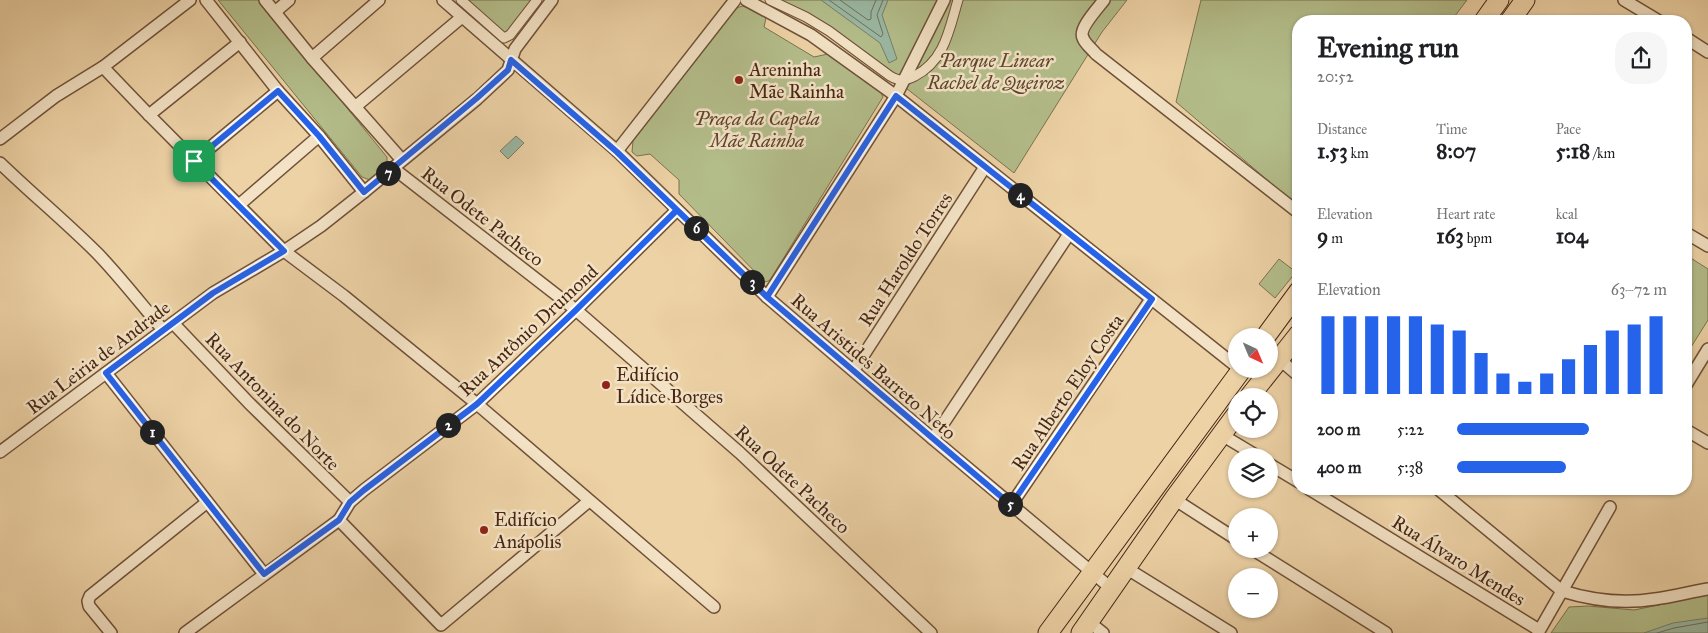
<!DOCTYPE html>
<html lang="en">
<head>
<meta charset="utf-8">
<style>
	:root { --surface:#fff; --page:#f6f6f6; --text:#202124; --muted:#757577; --accent:#2563eb }
	body { margin:0; font-family:"IM FELL Great Primer",serif; background:var(--page); color:var(--text); height:100vh; display:flex; flex-direction:column; font-size:19px; white-space:nowrap }
	* { box-sizing:border-box; margin:0 }
	p { font-size:16px; color:var(--muted) }
	.icon { flex:none; width:28px; height:28px; fill:none; stroke:currentColor; stroke-width:2; stroke-linecap:round; stroke-linejoin:round }
	.map { position:relative; flex:1; overflow:hidden }
	.drawer { position:absolute; left:1292px; top:15px; width:400px; height:480px; display:flex; flex-direction:column; background:var(--surface); border-radius:20px; box-shadow:0 1px 4px #0004 }
	.drawer>* { flex:none }
	.needle { width:32px; rotate:136deg }
	.tools { position:absolute; left:1228px; top:328px; display:grid; gap:10px }
	.tools a { display:grid; place-items:center; width:50px; height:50px; border-radius:50%; background:var(--surface); box-shadow:0 1px 4px #0004; font-size:25px }
	.pin { position:absolute; display:grid; place-items:center; width:42px; height:42px; color:#fff; margin:-21px; border-radius:10px; box-shadow:0 2px 8px #0006 }
	.km { position:absolute; width:25px; height:25px; margin:-12px; border-radius:50%; background:#222; color:#fff; font-size:14px; line-height:25px; text-align:center }
	.round { display:grid; place-items:center; flex:none; width:52px; height:52px; border-radius:20px; background:var(--page) }
	.headline { display:flex; align-items:center; justify-content:space-between; height:85px; padding:0 25px }
	h1 { font-size:28px; font-weight:700; line-height:38px }
	.metrics { display:grid; grid-template-columns:repeat(3,1fr); gap:8px; height:85px; padding:5px 25px }
	.metrics div { display:grid; align-content:center }
	.metrics b { font-size:21px; font-weight:700 }
	.metrics small { font-size:14px; font-weight:400 }
	.metrics p { font-size:14px }
	.chart { height:140px; padding:10px 25px }
	.chart p { display:flex; justify-content:space-between }
	.chart svg { width:100%; height:90px; margin-top:5px; stroke:var(--accent); stroke-width:6 }
	ul { padding:0 25px; list-style:none; font-size:16px }
	li { display:grid; grid-template-columns:80px 60px 1fr; align-items:center; height:38px }
	li i { height:12px; border-radius:6px; background:var(--accent) }
	.map>svg:first-child { display:block }
	.green { fill:#b3bd8a; stroke:#7d724e }
	.water { fill:#9ab8a3; stroke:#797e69 }
	.lines { fill:none; stroke-linecap:round; stroke-linejoin:round }
	.shore { stroke:#706f5b; stroke-width:1 }
	.pedestrian-casing { stroke:#705138; stroke-width:11 }
	.minor-casing { stroke:#705138; stroke-width:14 }
	.primary-casing { stroke:#472613; stroke-width:21 }
	.pedestrian { stroke:#f3e2c5; stroke-width:9 }
	.minor { stroke:#f3e2c5; stroke-width:11 }
	.primary { stroke:#edd2a6; stroke-width:19 }
	.route-casing { stroke:#fff; stroke-width:10 }
	.route { stroke:#2563eb; stroke-width:6 }
	.poi-dot { fill:#8f2418; stroke:#f3e2c5; stroke-width:2 }
	.labels { text-anchor:middle; stroke-width:5; stroke-linejoin:round; paint-order:stroke }
	.park-label { font-size:19px; font-style:italic; fill:#5d442b; stroke:#f3e2c5 }
	.poi-label { font-size:19px; fill:#472613; stroke:#f3e2c5; text-anchor:start }
	.street-label { font-size:19px; fill:#472613; stroke:#f3e2c5 }
</style>
</head>
<body>
<div class="map">
<svg width="1708" height="633" viewBox="0 0 1708 633">
	<rect width="100%" height="100%" fill="#edd2a6"/>
	<filter id="stains"><feTurbulence type="fractalNoise" baseFrequency=".004" numOctaves="4"/><feColorMatrix values="0 0 0 0 .2 0 0 0 0 .09 0 0 0 0 .02 0 0 0 .5 -.17"/></filter>
	<radialGradient id="worn" r=".72"><stop offset=".6" stop-color="#630" stop-opacity="0"/><stop offset="1" stop-color="#630" stop-opacity=".3"/></radialGradient>
	<!-- green -->
	<g class="green">
		<path d="M218 0H259L387 157V166L370 180 362 177Z"/>
		<path d="M461 0H537L504 38Z"/>
		<path d="M770 0H1127L1102 32 1014 173 897 81 829 31Z"/>
		<path d="M1201 0H1467L1451 21H1299V207L1176 102Z"/>
		<path d="M742 6 749 8 766 18 764 27 814 57 828 54 880 90 883 97 770 280 766 282 763 280 679 194V180L650 154 637 156 632 152 633 141 737 8Z"/>
		<path d="M1686 255 1708 269V320L1686 355Z"/>
		<path d="M1279 259 1296 272 1275 298 1259 284Z"/>
		<path d="M1708 595V633H1551L1569 607 1588 606 1634 610Z"/>
	</g>
	<!-- water -->
	<g class="water">
		<path d="M821 0H888L882 15 897 59 889 63 880 43Z"/>
		<path d="M516 136 524 143 508 159 500 151Z"/>
		<path d="M1708 618V633H1644L1673 623Z"/>
	</g>
	<g class="lines">
		<!-- shore -->
		<g class="shore">
			<path d="M829 0 881 37 883 34 877 15 883 0"/>
			<path d="M840 0 868 20 871 19V12L876 0"/>
			<path d="M1657 633 1674 628 1708 622"/>
		</g>
		<!-- pedestrian casing -->
		<g class="pedestrian-casing">
			<g id="pedestrian">
				<path d="M461 0 504 38 510 35 537 0"/>
				<path d="M770 0 806 17 829 31 890 76C900 82 905 81 915 76 945 60 949 30 958 0"/>
			</g>
		</g>
		<!-- minor casing -->
		<g class="minor-casing">
			<g id="minor">
				<path d="M206 0 278 91 319 136 364 192"/>
				<path d="M265 0 312 58 402 160"/>
				<path d="M443 0 617 151 767 297 933 439 1112 589"/>
				<path d="M746 0 811 35 896 96 1236 366"/>
				<path d="M1104 0C1098 8 1078 29 1083 38 1085 44 1092 49 1096 54L1299 213"/>
				<path d="M1624 0 1659 21"/>
				<path d="M275 12 289 0"/>
				<path d="M1686 38 1708 52"/>
				<path d="M312 58 379 0"/>
				<path d="M103 67 149 115 284 251 344 296 477 404 714 607"/>
				<path d="M355 107 462 17"/>
				<path d="M149 115 240 42"/>
				<path d="M0 139 56 96 103 67 190 0"/>
				<path d="M617 151 735 0"/>
				<path d="M194 161 278 91"/>
				<path d="M0 163C32 194 66 222 98 254 121 278 141 304 163 330"/>
				<path d="M393 168 576 310 740 453 931 633"/>
				<path d="M239 205 319 136"/>
				<path d="M1686 233 1708 246"/>
				<path d="M767 297 896 96 944 0"/>
				<path d="M173 323 249 403 350 502"/>
				<path d="M1279 359 1299 376"/>
				<path d="M854 370 985 167"/>
				<path d="M106 373 264 574"/>
				<path d="M1686 385 1708 349"/>
				<path d="M1686 430 1708 443"/>
				<path d="M1222 435 1257 456"/>
				<path d="M933 439 1069 234"/>
				<path d="M0 452 213 293 284 251 321 226 364 192 477 99 508 70 515 49 552 0"/>
				<path d="M1269 464 1299 482"/>
				<path d="M1309 489 1539 630"/>
				<path d="M1438 489 1562 591C1591 600 1624 604 1655 599 1672 597 1690 592 1708 589"/>
				<path d="M1174 499 1236 539"/>
				<path d="M1011 505 1151 299"/>
				<path d="M339 520 441 625 589 501"/>
				<path d="M1252 549 1386 633"/>
				<path d="M1126 568 1231 633"/>
				<path d="M1089 622 1103 633"/>
				<path d="M111 633 89 606 88 601 90 596 206 503"/>
				<path d="M185 633 339 520 350 502 364 490 477 404 576 310 677 210"/>
				<path d="M1538 633 1610 507"/>
			</g>
		</g>
		<!-- primary casing -->
		<g class="primary-casing">
			<g id="primary">
				<path d="M1484 21 1499 0"/>
				<path d="M1510 21 1525 0"/>
				<path d="M1266 336 1299 291"/>
				<path d="M1250 396 1299 334"/>
				<path d="M1048 633 1242 369"/>
				<path d="M1081 633 1174 499 1236 415"/>
			</g>
		</g>
		<!-- pedestrian -->
		<use href="#pedestrian" class="pedestrian"/>
		<!-- minor -->
		<use href="#minor" class="minor"/>
		<!-- primary -->
		<use href="#primary" class="primary"/>
	</g>
	<g class="lines">
		<!-- route casing -->
		<g class="route-casing">
			<path id="route" d="M194 161 284 251 213 293 106 373 264 574 339 520 350 502 364 490 477 404 576 310 677 210 767 297 896 96 1152 299 1011 505 767 297 617 152 511 60 508 70 477 98 364 192 319 136 278 91 194 161"/>
		</g>
		<!-- route -->
		<use href="#route" class="route"/>
	</g>
	<!-- markers -->
	<g class="poi-dot">
		<circle cx="739" cy="80" r="5"/>
		<circle cx="606" cy="385" r="5"/>
		<circle cx="484" cy="530" r="5"/>
	</g>
	<g class="labels">
		<!-- park labels -->
		<g class="park-label">
			<text x="996" y="67">Parque Linear<tspan x="996" dy="22">Rachel de Queiroz</tspan></text>
			<text x="757" y="125">Praça da Capela<tspan x="757" dy="22">Mãe Rainha</tspan></text>
		</g>
		<!-- poi labels -->
		<g class="poi-label">
			<text x="749" y="76">Areninha<tspan x="749" dy="22">Mãe Rainha</tspan></text>
			<text x="616" y="381">Edifício<tspan x="616" dy="22">Lídice Borges</tspan></text>
			<text x="494" y="526">Edifício<tspan x="494" dy="22">Anápolis</tspan></text>
		</g>
		<!-- street labels -->
		<g class="street-label">
			<text transform="translate(483 216) rotate(38)" y="7">Rua Odete Pacheco</text>
			<text transform="translate(905 259) rotate(-57)" y="7">Rua Haroldo Torres</text>
			<text transform="translate(528 330) rotate(-43)" y="7">Rua Antônio Drumond</text>
			<text transform="translate(98 357) rotate(-37)" y="7">Rua Leiria de Andrade</text>
			<text transform="translate(874 366) rotate(41)" y="7">Rua Aristides Barreto Neto</text>
			<text transform="translate(1067 392) rotate(-56)" y="7">Rua Alberto Eloy Costa</text>
			<text transform="translate(273 401) rotate(46)" y="7">Rua Antonina do Norte</text>
			<text transform="translate(793 479) rotate(43)" y="7">Rua Odete Pacheco</text>
			<text transform="translate(1459 560) rotate(32)" y="7">Rua Álvaro Mendes</text>
		</g>
	</g>
	<rect width="100%" height="100%" filter="url(#stains)"/>
	<rect width="100%" height="100%" fill="url(#worn)"/>
</svg>
<div class="tools">
<a><svg class="needle" viewBox="-14 -14 28 28"><path d="M0-13l5 13h-10z" fill="#e53935"/><path d="M0 13l5-13h-10z" fill="#757577"/></svg></a>
<a><svg class="icon" aria-label="locate" viewBox="0 0 24 24"><circle cx="12" cy="12" r="6"/><path d="M12 2v4M12 18v4M2 12h4M18 12h4"/></svg></a>
<a><svg class="icon" aria-label="layers" viewBox="0 0 24 24"><path d="M12 4l9 5-9 5-9-5zM3 14l9 5 9-5"/></svg></a>
<a>+</a>
<a>−</a>
</div>
<div class="pin" style="left:194px;top:161px;background:#1e9e55"><svg class="icon" aria-label="arrive" viewBox="0 0 24 24"><path d="M6 21V4h12l-3 4 3 4H6"/></svg></div>
<b class="km" style="left:152px;top:432px">1</b>
<b class="km" style="left:448px;top:425px">2</b>
<b class="km" style="left:752px;top:282px">3</b>
<b class="km" style="left:1020px;top:195px">4</b>
<b class="km" style="left:1010px;top:504px">5</b>
<b class="km" style="left:696px;top:228px">6</b>
<b class="km" style="left:388px;top:173px">7</b>
<section class="drawer">
<div class="headline"><div><h1>Evening run</h1><p>20:52</p></div><a class="round"><svg class="icon" aria-label="share" viewBox="0 0 24 24"><path d="M12 15V3M7 8l5-5 5 5M5 13v7h14v-7"/></svg></a></div>
<div class="metrics">
<div><p>Distance</p><b>1.53<small> km</small></b></div>
<div><p>Time</p><b>8:07</b></div>
<div><p>Pace</p><b>5:18<small> /km</small></b></div>
</div>
<div class="metrics">
<div><p>Elevation</p><b>9<small> m</small></b></div>
<div><p>Heart rate</p><b>163<small> bpm</small></b></div>
<div><p>kcal</p><b>104</b></div>
</div>
<div class="chart"><p><span>Elevation</span>63–72 m</p>
<svg viewBox="0 0 160 44" preserveAspectRatio="none"><path d="M5 44V6M15 44V6M25 44V6M35 44V6M45 44V6M55 44V10M65 44V13M75 44V24M85 44V34M95 44V38M105 44V34M115 44V27M125 44V20M135 44V13M145 44V10M155 44V6"/></svg>
</div>
<ul>
<li><b>200 m</b>5:22<i style="width:63%"></i></li>
<li><b>400 m</b>5:38<i style="width:52%"></i></li>
</ul>
</section>
</div>
</body>
</html>
